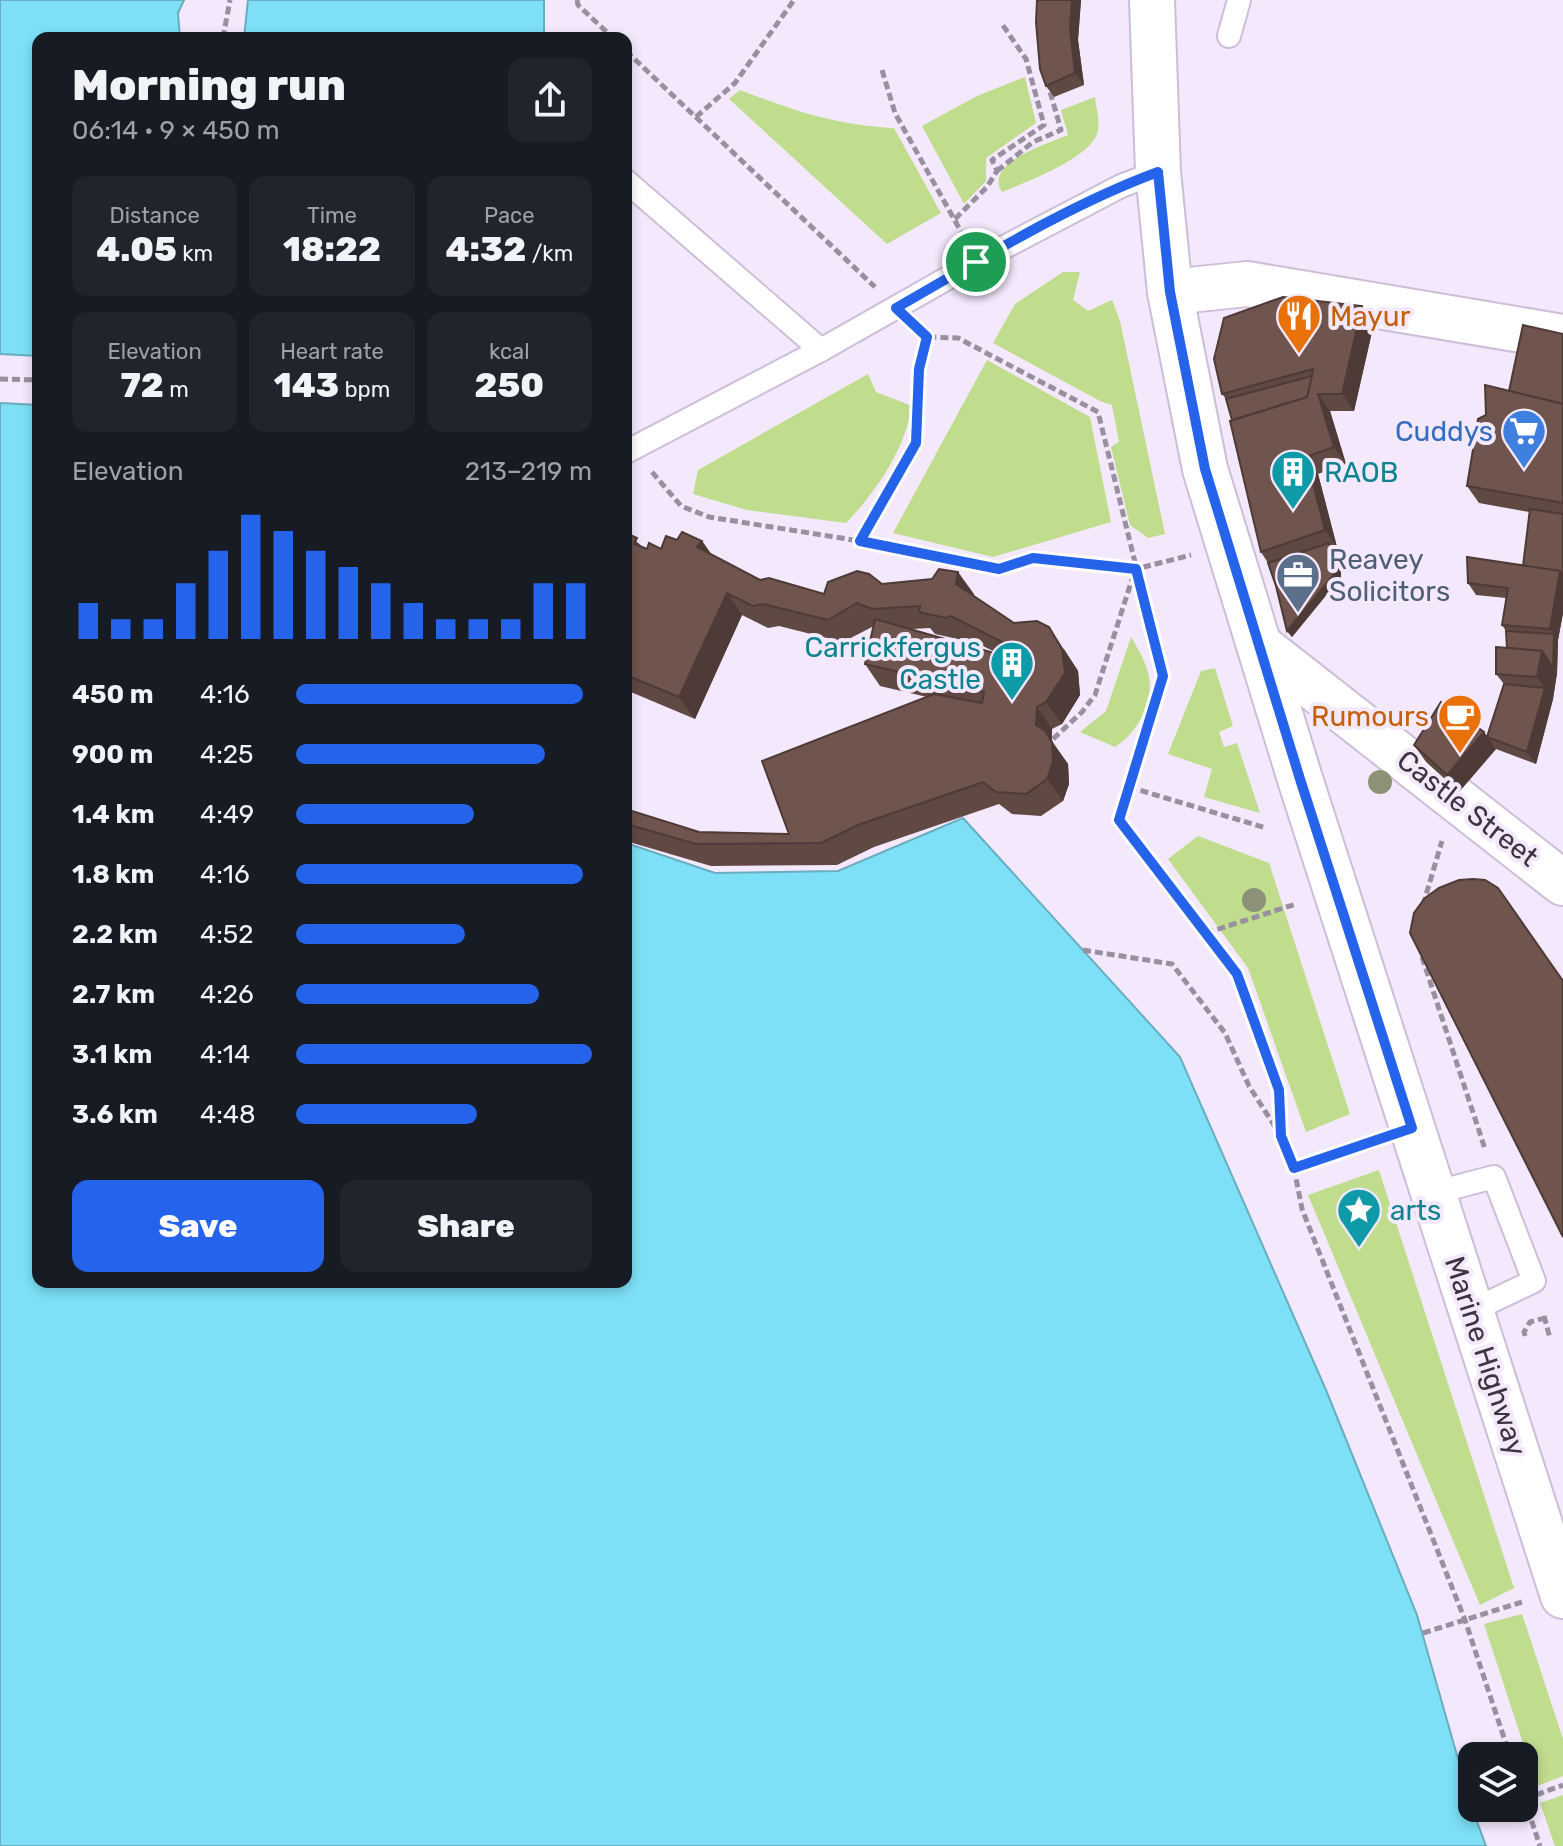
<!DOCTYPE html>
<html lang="en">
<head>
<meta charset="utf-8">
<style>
	:root { --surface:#171b24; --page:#20242c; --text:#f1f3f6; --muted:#9ea1a6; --accent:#2563eb }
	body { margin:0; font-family:Rubik,sans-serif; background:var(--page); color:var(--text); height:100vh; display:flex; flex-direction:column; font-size:30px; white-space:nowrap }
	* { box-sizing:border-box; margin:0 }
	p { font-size:26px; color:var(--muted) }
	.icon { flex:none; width:44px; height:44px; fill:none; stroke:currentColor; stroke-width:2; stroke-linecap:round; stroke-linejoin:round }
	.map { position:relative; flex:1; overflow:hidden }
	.details { position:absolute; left:32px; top:32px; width:600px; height:1256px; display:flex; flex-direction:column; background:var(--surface); border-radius:16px; box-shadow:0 4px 12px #0003 }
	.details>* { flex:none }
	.buttons { position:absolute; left:1458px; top:1742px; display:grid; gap:16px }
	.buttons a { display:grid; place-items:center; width:80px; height:80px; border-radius:16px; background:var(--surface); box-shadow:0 4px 12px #0003; font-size:40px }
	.pin { position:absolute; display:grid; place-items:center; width:68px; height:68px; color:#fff; margin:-34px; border:4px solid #fff; border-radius:50%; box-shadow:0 2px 8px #0007 }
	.round { display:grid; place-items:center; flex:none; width:84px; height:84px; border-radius:16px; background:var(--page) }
	.head { display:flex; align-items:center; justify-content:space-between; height:136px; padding:0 40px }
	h1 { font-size:44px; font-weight:800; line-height:60px }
	.stats { display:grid; grid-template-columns:repeat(3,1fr); gap:12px; height:136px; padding:8px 40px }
	.stats div { display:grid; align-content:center; border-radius:16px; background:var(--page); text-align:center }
	.stats b { font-size:34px; font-weight:800 }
	.stats small { font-size:22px; font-weight:400 }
	.stats p { font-size:22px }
	.chart { height:224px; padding:16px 40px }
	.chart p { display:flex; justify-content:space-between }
	.chart svg { width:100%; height:144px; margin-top:8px; stroke:var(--accent); stroke-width:6 }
	.primary-button { display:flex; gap:16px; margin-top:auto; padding:16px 40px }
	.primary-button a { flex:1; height:92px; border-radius:16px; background:var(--accent); color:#fff; font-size:32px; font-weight:800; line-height:92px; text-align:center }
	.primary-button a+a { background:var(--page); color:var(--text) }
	ul { padding:0 40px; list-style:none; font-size:26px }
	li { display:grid; grid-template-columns:128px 96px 1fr; align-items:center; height:60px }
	li i { height:20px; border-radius:10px; background:var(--accent) }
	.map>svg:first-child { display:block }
	.green { fill:#bfdd8c }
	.water { fill:#7de0f6; stroke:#69adbf; stroke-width:2 }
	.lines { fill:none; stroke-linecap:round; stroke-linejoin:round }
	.lane-casing { stroke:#ccbed7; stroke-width:26 }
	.street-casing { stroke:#ccbed7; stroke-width:48 }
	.primary-casing { stroke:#ccbed7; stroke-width:48 }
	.path { stroke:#988f9f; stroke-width:5; stroke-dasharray:8 4; stroke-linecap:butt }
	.lane { stroke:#fff; stroke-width:22 }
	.street { stroke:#fff; stroke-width:44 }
	.primary { stroke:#fff; stroke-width:44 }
	.tree { fill:#8d9276 }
	.wall { fill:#604843; fill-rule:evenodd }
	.shaded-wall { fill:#4e3b37 }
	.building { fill:#70544e; stroke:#4e3b37; stroke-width:2 }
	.route-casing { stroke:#fff; stroke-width:16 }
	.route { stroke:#2563eb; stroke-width:10 }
	.labels { text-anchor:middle; stroke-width:8; stroke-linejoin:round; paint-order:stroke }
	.food-label { font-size:28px; fill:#c56008; stroke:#f4e8fd; text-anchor:start }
	.shop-label { font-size:28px; fill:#366cbe; stroke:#f4e8fd; text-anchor:end }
	.culture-label { font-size:28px; fill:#0d838f; stroke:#f4e8fd; text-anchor:start }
	.service-label { font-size:28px; fill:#4e5e75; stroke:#f4e8fd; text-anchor:start }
	.street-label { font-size:28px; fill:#3b3540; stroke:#f4e8fd }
</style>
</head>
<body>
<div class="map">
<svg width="1563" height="1846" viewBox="0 0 1563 1846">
	<rect width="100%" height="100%" fill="#f4e8fd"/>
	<!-- green -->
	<g class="green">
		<path d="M1025 77 1036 123 986 158V181L964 204 922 126 977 96Z"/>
		<path d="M740 90C795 111 835 125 894 128L941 213 887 244 729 99Z"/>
		<path d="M1095 97C1096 108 1101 123 1097 134 1088 159 1026 182 1002 192 983 163 1047 144 1068 135L1061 110Z"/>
		<path d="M1063 272H1080L1073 300 1088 311 1112 300 1120 321 1165 534 1148 538 1130 525 1111 447 1119 442 1112 405 1100 401 993 343 1015 304Z"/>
		<path d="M987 360 1090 417 1111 522 993 557 893 533Z"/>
		<path d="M868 374 876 392 912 406C905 449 876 492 846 523L747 510 693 494 698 470Z"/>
		<path d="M1131 637C1139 650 1146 662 1149 677 1154 703 1136 734 1115 747L1080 732 1106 711Z"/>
		<path d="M1215 668 1233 726 1219 732 1224 747 1237 743 1260 813 1204 797 1212 769 1168 754 1201 671Z"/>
		<path d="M1198 836 1269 863 1350 1114 1306 1132 1248 968 1168 859Z"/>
		<path d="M1379 1170 1514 1588 1480 1605 1308 1195Z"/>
		<path d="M1522 1614 1563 1739V1776L1537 1786 1484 1624Z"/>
		<path d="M1563 1795V1846H1555L1540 1803Z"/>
	</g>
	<!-- water -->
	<g class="water">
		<path d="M0 0H184L178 13 180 38H38V356L0 354Z"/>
		<path d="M248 0H544V32L550 38H244Z"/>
		<path d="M0 403 38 405V1282H626V843L715 873 838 871 963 818 1180 1057 1326 1390 1417 1615 1472 1808 1486 1846H0Z"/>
	</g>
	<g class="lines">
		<!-- lane casing -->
		<g class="lane-casing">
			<g id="lane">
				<path d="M1229 36 1239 0"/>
				<path d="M626 181 821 350"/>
				<path d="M626 452 821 350 976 262 1121 186 1158 172"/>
				<path d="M1433 1193 1494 1177 1534 1281 1471 1311"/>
			</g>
		</g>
		<!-- street casing -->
		<g class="street-casing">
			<g id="street">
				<path d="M1170 292 1247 284 1563 337"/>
				<path d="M1259 645 1563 883"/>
			</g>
		</g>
		<!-- primary casing -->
		<g class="primary-casing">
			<path id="primary" d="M1152 0 1158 172 1170 292 1205 469 1300 779 1563 1596"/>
		</g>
		<!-- path -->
		<g class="path">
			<path d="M577 0 578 5 613 38"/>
			<path d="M223 38 230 0"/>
			<path d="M626 51 875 287"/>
			<path d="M882 70 895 113 964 237"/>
			<path d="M696 117 735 83 794 0"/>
			<path d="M997 171 1033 142 1061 130 1049 88"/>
			<path d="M955 219 987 187 997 171 992 160 1044 125 1026 59 1002 24"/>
			<path d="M919 330 927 337 958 338 1098 412 1163 676 1119 820 1237 974 1279 1090 1281 1136 1294 1168 1302 1209 1465 1620 1510 1756"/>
			<path d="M0 379 38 380"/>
			<path d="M652 472 681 506 709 517 860 541 999 569 1033 558 1136 569 1191 555"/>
			<path d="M860 541 916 443 919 369 927 337"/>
			<path d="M1053 739 1082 712 1095 695 1135 570"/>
			<path d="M1129 787 1266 828"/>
			<path d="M1423 905 1442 841"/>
			<path d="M1206 933 1296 904"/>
			<path d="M1083 950 1172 964 1225 1033 1249 1086 1281 1136"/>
			<path d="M1422 957 1485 1149"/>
			<path d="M1294 1168 1373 1141"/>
			<path d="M1544 1316 1550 1338"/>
			<path d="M1525 1336 1524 1332 1530 1322 1545 1318"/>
			<path d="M1423 1633 1522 1602"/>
			<path d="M1524 1798 1540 1846"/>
			<path d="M1525 1799 1563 1785"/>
		</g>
		<!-- lane -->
		<use href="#lane" class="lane"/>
		<!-- street -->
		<use href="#street" class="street"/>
		<!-- primary -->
		<use href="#primary" class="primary"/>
	</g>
	<!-- trees -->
	<g class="tree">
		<circle cx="1380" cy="782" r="12"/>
		<circle cx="1254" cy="900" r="12"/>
	</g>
	<!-- wall -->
	<g class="wall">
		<path d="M1037 0H1081L1078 40 1084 85 1054 97 1046 86Z"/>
		<path d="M1374 323 1354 411H1330L1346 464 1318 474 1337 547 1333 549 1341 571V577L1292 637 1287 631 1276 586 1268 563 1261 552 1232 420 1226 399 1222 394Z"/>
		<path d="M1563 334V613L1558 640 1557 673 1553 699 1536 764 1496 749 1487 737 1504 684 1496 674 1507 648 1506 631 1502 625 1506 598 1476 595 1468 583 1523 566 1529 512 1479 503 1467 486 1486 415Z"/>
		<path d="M626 533 643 547 647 549H661L677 540 702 541 712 555 760 580 824 594 882 584 932 579 958 572 973 596 1014 623 1064 649 1078 671 1080 695 1062 724 1052 729V741L1068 764 1069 784 1063 801 1041 816 1012 814 999 804 874 847 837 865 711 866 626 841V809L699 832 789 834 927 697 880 686 865 664 874 626 843 642 779 626 768 628 742 615 695 719 626 690ZM930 628 935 634 962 640 967 638 999 654 912 629Z"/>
		<path d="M1484 732 1496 749 1459 792 1426 762 1414 745Z"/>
	</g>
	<!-- shaded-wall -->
	<g class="shaded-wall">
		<path d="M1072 0H1081L1078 40 1084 85 1075 73 1070 29Z"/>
		<path d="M1362 306 1374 323 1354 411 1342 394Z"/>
		<path d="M1318 394 1330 411 1346 464 1334 447Z"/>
		<path d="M1306 457 1318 474 1337 547 1325 530Z"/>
		<path d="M702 541 717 563 697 547Z"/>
		<path d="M1329 543 1333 549 1341 571V577L1292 637 1287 631Z"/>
		<path d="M1560 571 1563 575V613L1558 640 1557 673 1553 699 1536 764 1527 752 1545 688 1537 677 1542 651 1554 634 1550 629Z"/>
		<path d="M958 572 974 594 971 606 956 584Z"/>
		<path d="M727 593 742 615 695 719 679 697Z"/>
		<path d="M1049 627 1078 671 1080 695 1062 724 1046 702Z"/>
		<path d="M1037 707 1052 729 1051 747 1036 725Z"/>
		<path d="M1484 732 1496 749 1459 792 1447 775Z"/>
		<path d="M1052 742 1068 764 1069 784 1063 801 1047 779Z"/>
	</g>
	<!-- building -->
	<g class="building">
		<path d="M1037 0H1072L1070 29 1075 73 1046 86 1040 69 1036 22Z"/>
		<path d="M1283 297 1362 306 1342 394H1318L1334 447 1306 457 1325 530 1261 552 1230 421 1307 397 1313 369 1222 394 1214 359 1224 318Z"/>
		<path d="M1523 325 1563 334V404L1509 391Z"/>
		<path d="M1312 376 1307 397 1232 420 1226 399Z"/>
		<path d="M1485 385 1563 404V503L1467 486 1478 419 1486 415Z"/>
		<path d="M1530 509 1563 514V575L1560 571 1523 566Z"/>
		<path d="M682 532 702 541 697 547 760 580 769 578 824 594 828 582 857 571 869 574 882 584 932 579 939 569 958 572 956 584 1014 623 1037 621 1049 627 1062 649 1065 673 1046 702 1037 707 1036 725 1045 731 1052 742 1053 762 1047 779 1026 794 996 792 983 782 858 825 821 843 696 844 626 824V809L699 832 789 834 762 761 934 694 982 703 984 692 865 664 875 619 1001 655 1006 644 951 616 946 618 919 612 920 606 872 609 857 603 828 620 763 604 753 606 727 593 679 697 626 675V533L637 538 634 544 647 549 649 543 661 549 666 536 677 540Z"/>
		<path d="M1329 543 1337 565V571L1287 631 1276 586 1268 563Z"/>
		<path d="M1467 557 1560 571 1550 629 1502 625 1508 588 1468 583Z"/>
		<path d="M1506 631 1554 634 1553 668 1542 651 1507 648Z"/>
		<path d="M1496 647 1542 651 1537 677 1496 674Z"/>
		<path d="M1504 684 1545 688 1527 752 1487 737Z"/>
		<path d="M1441 702 1484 732 1447 775 1414 745Z"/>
		<path d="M1473 879 1485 880 1498 888 1563 981V1237L1410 933 1414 913 1425 898 1439 888 1459 880Z"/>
	</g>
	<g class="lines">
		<!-- route casing -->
		<g class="route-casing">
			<path id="route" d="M1158 172 1170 292 1205 469 1300 779 1412 1128 1294 1168 1281 1136 1279 1090 1237 974 1119 820 1163 676 1136 569 1033 558 999 569 860 541 916 443 919 369 927 337 896 308C980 260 1066 206 1158 172Z"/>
		</g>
		<!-- route -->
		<use href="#route" class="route"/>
	</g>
	<!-- icons -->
	<defs>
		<g id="restaurant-pin" transform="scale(2.3)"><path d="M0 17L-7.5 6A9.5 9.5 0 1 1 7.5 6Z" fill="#e8710a" stroke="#f4e8fd"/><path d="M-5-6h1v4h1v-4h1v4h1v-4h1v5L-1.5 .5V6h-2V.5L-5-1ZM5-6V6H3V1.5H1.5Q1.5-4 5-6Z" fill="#fff"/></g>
		<g id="supermarket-pin" transform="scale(2.3)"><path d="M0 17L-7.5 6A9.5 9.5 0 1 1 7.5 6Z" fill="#3f7fe0" stroke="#f4e8fd"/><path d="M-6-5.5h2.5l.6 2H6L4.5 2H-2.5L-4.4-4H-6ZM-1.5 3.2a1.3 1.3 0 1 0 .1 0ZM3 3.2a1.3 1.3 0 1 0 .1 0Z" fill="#fff"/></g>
		<g id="building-pin" transform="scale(2.3)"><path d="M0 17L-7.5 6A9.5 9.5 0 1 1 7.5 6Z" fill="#0f9aa8" stroke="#f4e8fd"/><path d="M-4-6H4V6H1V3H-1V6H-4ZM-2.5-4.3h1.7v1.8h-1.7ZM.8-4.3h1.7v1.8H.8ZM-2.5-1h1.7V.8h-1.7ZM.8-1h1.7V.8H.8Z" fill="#fff"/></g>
		<g id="office-pin" transform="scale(2.3)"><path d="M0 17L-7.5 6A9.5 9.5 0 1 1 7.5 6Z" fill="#5c6f8a" stroke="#f4e8fd"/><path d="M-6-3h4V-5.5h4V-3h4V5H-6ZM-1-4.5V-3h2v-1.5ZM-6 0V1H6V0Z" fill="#fff"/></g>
		<g id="cafe-pin" transform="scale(2.3)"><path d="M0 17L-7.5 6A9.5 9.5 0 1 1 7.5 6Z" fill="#e8710a" stroke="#f4e8fd"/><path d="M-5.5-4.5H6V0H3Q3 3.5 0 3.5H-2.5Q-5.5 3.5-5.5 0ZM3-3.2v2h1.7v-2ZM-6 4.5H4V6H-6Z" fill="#fff"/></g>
		<g id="sight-pin" transform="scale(2.3)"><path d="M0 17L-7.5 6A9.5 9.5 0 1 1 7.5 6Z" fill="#0f9aa8" stroke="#f4e8fd"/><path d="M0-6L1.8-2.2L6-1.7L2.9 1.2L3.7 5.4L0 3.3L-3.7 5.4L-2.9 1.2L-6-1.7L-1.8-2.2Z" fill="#fff"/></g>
	</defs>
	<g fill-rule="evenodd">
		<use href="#restaurant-pin" x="1299" y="316"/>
		<use href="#supermarket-pin" x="1524" y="431"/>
		<use href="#building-pin" x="1293" y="472"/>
		<use href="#office-pin" x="1298" y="575"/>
		<use href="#building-pin" x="1012" y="663"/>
		<use href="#cafe-pin" x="1460" y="716"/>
		<use href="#sight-pin" x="1359" y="1210"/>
	</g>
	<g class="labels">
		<!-- food labels -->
		<g class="food-label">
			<text x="1330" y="326">Mayur</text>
			<text x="1429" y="726" text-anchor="end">Rumours</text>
		</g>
		<!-- shop labels -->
		<g class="shop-label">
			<text x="1493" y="441">Cuddys</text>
		</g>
		<!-- culture labels -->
		<g class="culture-label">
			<text x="1324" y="482">RAOB</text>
			<text x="981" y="657" text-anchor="end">Carrickfergus<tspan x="981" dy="32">Castle</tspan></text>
			<text x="1390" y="1220">arts</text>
		</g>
		<!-- service labels -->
		<g class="service-label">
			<text x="1329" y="569">Reavey<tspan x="1329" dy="32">Solicitors</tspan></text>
		</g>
		<!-- street labels -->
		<g class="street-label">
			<text transform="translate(1468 808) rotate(38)" y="10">Castle Street</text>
			<text transform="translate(1486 1356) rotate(72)" y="10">Marine Highway</text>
		</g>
	</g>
</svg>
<div class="buttons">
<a><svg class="icon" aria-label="layers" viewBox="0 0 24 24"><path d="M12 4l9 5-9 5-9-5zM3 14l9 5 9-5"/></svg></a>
</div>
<div class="pin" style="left:976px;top:262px;background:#1e9e55"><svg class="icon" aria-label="arrive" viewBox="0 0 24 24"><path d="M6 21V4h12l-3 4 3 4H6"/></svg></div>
<section class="details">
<div class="head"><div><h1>Morning run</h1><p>06:14 · 9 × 450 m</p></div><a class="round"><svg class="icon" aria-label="share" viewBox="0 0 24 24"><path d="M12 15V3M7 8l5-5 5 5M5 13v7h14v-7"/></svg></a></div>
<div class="stats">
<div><p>Distance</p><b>4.05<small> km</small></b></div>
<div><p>Time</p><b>18:22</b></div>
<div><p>Pace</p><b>4:32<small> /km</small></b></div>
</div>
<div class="stats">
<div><p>Elevation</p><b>72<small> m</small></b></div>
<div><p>Heart rate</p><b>143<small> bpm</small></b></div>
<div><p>kcal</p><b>250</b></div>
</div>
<div class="chart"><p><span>Elevation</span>213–219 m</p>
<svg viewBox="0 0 160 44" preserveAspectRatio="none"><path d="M5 44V33M15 44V38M25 44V38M35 44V27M45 44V17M55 44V6M65 44V11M75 44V17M85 44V22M95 44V27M105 44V33M115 44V38M125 44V38M135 44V38M145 44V27M155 44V27"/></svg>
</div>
<ul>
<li><b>450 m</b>4:16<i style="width:97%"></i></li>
<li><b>900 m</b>4:25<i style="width:84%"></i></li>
<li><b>1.4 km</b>4:49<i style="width:60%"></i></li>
<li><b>1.8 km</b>4:16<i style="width:97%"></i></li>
<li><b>2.2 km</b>4:52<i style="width:57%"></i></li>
<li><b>2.7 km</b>4:26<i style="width:82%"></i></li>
<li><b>3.1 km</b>4:14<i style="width:100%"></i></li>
<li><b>3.6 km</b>4:48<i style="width:61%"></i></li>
</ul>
<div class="primary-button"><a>Save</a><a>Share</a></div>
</section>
</div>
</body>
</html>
